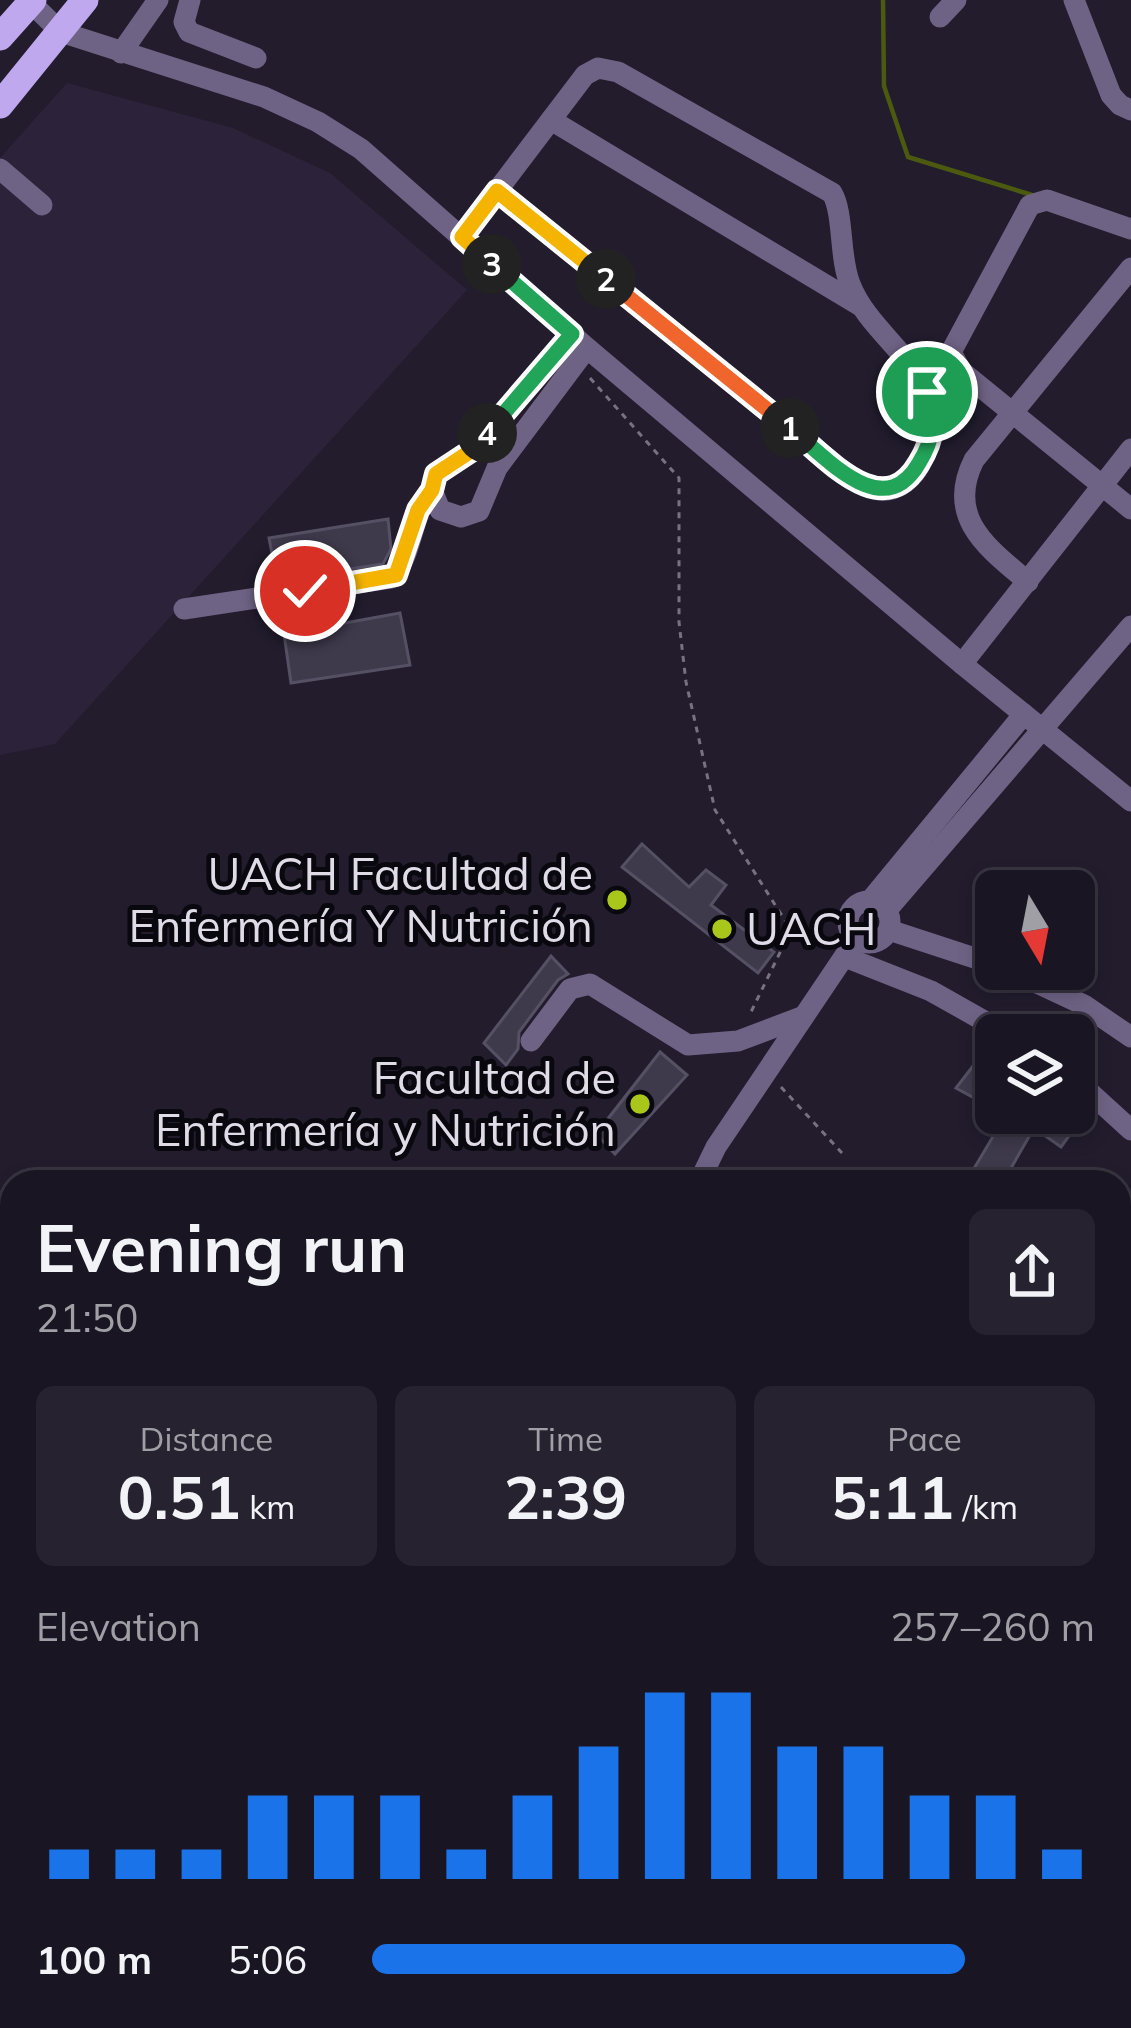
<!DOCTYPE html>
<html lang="en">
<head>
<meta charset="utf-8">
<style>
	:root { --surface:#1a1522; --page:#27222f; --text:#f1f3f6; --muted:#9f9fa5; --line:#383440; --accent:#1a73e8 }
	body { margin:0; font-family:Mulish,sans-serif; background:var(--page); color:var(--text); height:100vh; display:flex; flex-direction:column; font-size:45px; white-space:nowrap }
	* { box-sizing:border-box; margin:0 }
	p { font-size:39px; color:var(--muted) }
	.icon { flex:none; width:66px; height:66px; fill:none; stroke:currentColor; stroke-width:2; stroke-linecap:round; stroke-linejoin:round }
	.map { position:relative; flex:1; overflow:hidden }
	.panel { position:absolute; left:0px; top:1170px; width:1131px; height:858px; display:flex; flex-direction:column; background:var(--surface); border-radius:36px 36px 0 0; box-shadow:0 6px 18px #0003,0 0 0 3px var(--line) }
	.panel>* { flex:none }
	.needle { width:78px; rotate:170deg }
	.fabs { position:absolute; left:975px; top:870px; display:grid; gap:24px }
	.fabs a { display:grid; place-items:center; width:120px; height:120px; border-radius:18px; background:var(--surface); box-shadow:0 6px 18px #0003,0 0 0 3px var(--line); font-size:60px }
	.pin { position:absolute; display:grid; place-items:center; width:102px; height:102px; color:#fff; margin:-51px; border:6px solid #fff; border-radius:50%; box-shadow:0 3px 12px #0007 }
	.km { position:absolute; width:60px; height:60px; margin:-30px; border-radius:50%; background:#222; color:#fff; font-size:33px; line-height:60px; text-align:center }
	.round { display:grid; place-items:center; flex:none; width:126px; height:126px; border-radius:18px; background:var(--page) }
	.head { display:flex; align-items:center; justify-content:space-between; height:204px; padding:0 36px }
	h1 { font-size:66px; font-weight:700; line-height:90px }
	.metrics { display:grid; grid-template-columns:repeat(3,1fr); gap:18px; height:204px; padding:12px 36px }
	.metrics div { display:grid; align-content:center; border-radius:18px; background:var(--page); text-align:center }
	.metrics b { font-size:60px; font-weight:700 }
	.metrics small { font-size:33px; font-weight:400 }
	.metrics p { font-size:33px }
	.chart { height:336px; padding:24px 36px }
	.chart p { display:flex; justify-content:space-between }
	.chart svg { width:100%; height:216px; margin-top:12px; stroke:var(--accent); stroke-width:6 }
	ul { padding:0 36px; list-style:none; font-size:39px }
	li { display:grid; grid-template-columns:192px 144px 1fr; align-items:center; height:90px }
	li i { height:30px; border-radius:15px; background:var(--accent) }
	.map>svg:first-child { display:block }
	.built { fill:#2c233b }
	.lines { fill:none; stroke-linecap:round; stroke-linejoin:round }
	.stream { stroke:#4c5a10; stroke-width:4.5 }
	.building { fill:#3f394c; stroke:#565064; stroke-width:3 }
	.path { stroke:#777280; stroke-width:3; stroke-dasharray:6 6; stroke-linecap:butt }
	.minor { stroke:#6f6385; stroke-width:21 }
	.major { stroke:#c0a8ef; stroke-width:27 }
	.split-1-casing { stroke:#fff; stroke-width:24 }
	.split-2-casing { stroke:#fff; stroke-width:24 }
	.split-3-casing { stroke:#fff; stroke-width:24 }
	.split-4-casing { stroke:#fff; stroke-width:24 }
	.split-5-casing { stroke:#fff; stroke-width:24 }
	.split-1 { stroke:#22a559; stroke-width:15 }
	.split-2 { stroke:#f0652b; stroke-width:15 }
	.split-3 { stroke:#f5b400; stroke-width:15 }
	.split-4 { stroke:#22a559; stroke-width:15 }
	.split-5 { stroke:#f5b400; stroke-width:15 }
	.poi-dot { fill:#a9c71a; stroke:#0a080f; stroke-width:4.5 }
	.labels { text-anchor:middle; stroke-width:10; stroke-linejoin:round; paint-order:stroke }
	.poi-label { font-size:45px; fill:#dfdbe7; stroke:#0a080f; text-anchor:end }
</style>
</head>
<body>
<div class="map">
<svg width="1131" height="2028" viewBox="0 0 1131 2028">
	<rect width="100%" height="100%" fill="#221c2d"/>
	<!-- built -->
	<path class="built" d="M67 83 233 128 330 173 467 290 55 744 0 755V158Z"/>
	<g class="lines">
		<!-- stream -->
		<path class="stream" d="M883 0 884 86 908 157 1032 195"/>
	</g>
	<!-- building -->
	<g class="building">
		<path d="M388 519 391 549 383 564 277 580 269 538Z"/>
		<path d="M400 613 410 665 291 683 284 634Z"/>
		<path d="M642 844 689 887 706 870 726 885 711 905 774 952 758 973 622 867Z"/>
		<path d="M551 956 568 974 558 980 519 1032 518 1049 506 1065 484 1043Z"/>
		<path d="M660 1052 687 1075 615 1154 596 1134Z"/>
		<path d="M973 1066 996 1079V1110L956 1088Z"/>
		<path d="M1007 1113H1056L1077 1125 1061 1147 1034 1128 1003 1182H966Z"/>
		<path d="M1119 1399 1131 1405V1444L1119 1437Z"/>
	</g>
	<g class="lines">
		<!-- path -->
		<g class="path">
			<path d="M590 378 679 478V622L686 682 715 810 791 930 750 1014"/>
			<path d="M781 1087 842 1153"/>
		</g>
		<!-- minor -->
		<g class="minor">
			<path d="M190 0 184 22 189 32 256 58"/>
			<path d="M1074 0 1111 95 1120 105 1131 110"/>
			<path d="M30 2 61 32 264 97 318 122 361 149 587 348 962 664 1131 801"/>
			<path d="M940 17 956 0"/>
			<path d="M121 53 158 0"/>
			<path d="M551 120 859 305"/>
			<path d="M0 169 42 205"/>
			<path d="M1131 229 1047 200 1030 205 951 352 961 371 1131 509"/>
			<path d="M462 237 585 75 598 68 618 72 832 193C844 213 839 257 850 284 867 328 913 354 929 398 939 427 924 485 887 490 870 493 852 476 838 467L497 191"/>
			<path d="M572 334 474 449 436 474 432 490 440 510 461 517 479 511 497 468 587 348"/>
			<path d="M1028 582C988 548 945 518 974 460L1131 268"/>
			<path d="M184 609 391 578C414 555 410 515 432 490"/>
			<path d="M962 664 1131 449"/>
			<circle cx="869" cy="922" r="21"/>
			<path d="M870 901 1024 714"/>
			<path d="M887 910 1131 626"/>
			<path d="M889 930 996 965"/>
			<path d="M845 957 931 991 1009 1035"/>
			<path d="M1007 969 1084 1005 1131 1037"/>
			<path d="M531 1041 570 989 590 984 688 1045 738 1041 804 1016"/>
			<path d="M1074 1078 1131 1130"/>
			<path d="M699 1182 716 1147 856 939"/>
			<path d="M0 1315 12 1320"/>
			<path d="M1119 1336 1131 1339"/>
			<path d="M0 1679 12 1675"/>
			<path d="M0 1799 12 1816"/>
			<path d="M918 2016 928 2028"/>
		</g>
		<!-- major -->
		<g class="major">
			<path d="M0 37 33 0"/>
			<path d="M0 105 85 0"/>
		</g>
	</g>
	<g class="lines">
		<!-- split-1 casing -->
		<g class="split-1-casing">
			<path id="split-1" d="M790 428C826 457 883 525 919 463 934 439 936 418 927 392"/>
		</g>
		<!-- split-2 casing -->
		<g class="split-2-casing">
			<path id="split-2" d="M606 279 790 428"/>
		</g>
		<!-- split-3 casing -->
		<g class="split-3-casing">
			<path id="split-3" d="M492 264 462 237 497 191 606 279"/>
		</g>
		<!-- split-4 casing -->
		<g class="split-4-casing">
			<path id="split-4" d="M487 433 572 334 492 264"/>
		</g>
		<!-- split-5 casing -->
		<g class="split-5-casing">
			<path id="split-5" d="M305 591 396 575 418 510 432 490 436 474 474 449 487 433"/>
		</g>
		<!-- split-1 -->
		<use href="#split-1" class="split-1"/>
		<!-- split-2 -->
		<use href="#split-2" class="split-2"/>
		<!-- split-3 -->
		<use href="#split-3" class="split-3"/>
		<!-- split-4 -->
		<use href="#split-4" class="split-4"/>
		<!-- split-5 -->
		<use href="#split-5" class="split-5"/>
	</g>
	<!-- markers -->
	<g class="poi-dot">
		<circle cx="617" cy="900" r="12"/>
		<circle cx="722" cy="929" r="12"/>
		<circle cx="640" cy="1104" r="12"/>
	</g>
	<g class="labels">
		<!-- poi labels -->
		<g class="poi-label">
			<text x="593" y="890">UACH Facultad de<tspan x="593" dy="52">Enfermería Y Nutrición</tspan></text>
			<text x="746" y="945" text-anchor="start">UACH</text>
			<text x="616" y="1094">Facultad de<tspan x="616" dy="52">Enfermería y Nutrición</tspan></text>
		</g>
	</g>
</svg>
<div class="fabs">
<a><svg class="needle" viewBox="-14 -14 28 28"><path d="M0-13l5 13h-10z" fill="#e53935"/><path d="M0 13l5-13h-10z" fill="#9f9fa5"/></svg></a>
<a><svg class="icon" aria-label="layers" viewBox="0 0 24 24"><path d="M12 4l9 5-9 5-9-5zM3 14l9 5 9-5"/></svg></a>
</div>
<div class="pin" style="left:927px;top:392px;background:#1e9e55"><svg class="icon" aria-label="arrive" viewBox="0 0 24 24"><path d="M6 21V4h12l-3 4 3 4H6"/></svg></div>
<div class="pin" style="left:305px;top:591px;background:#d93025"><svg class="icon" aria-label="check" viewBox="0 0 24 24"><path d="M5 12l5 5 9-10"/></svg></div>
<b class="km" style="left:790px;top:428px">1</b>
<b class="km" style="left:606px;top:279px">2</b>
<b class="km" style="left:492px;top:264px">3</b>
<b class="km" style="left:487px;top:433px">4</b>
<section class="panel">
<div class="head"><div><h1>Evening run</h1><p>21:50</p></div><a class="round"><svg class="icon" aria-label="share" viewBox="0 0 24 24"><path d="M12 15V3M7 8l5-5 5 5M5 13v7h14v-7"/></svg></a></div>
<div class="metrics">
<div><p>Distance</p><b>0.51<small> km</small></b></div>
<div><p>Time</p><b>2:39</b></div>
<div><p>Pace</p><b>5:11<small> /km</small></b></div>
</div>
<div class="chart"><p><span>Elevation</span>257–260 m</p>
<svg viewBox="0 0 160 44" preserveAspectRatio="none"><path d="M5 44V38M15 44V38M25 44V38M35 44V27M45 44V27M55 44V27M65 44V38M75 44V27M85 44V17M95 44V6M105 44V6M115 44V17M125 44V17M135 44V27M145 44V27M155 44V38"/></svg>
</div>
<ul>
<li><b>100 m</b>5:06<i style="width:82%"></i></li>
</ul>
</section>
</div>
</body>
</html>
